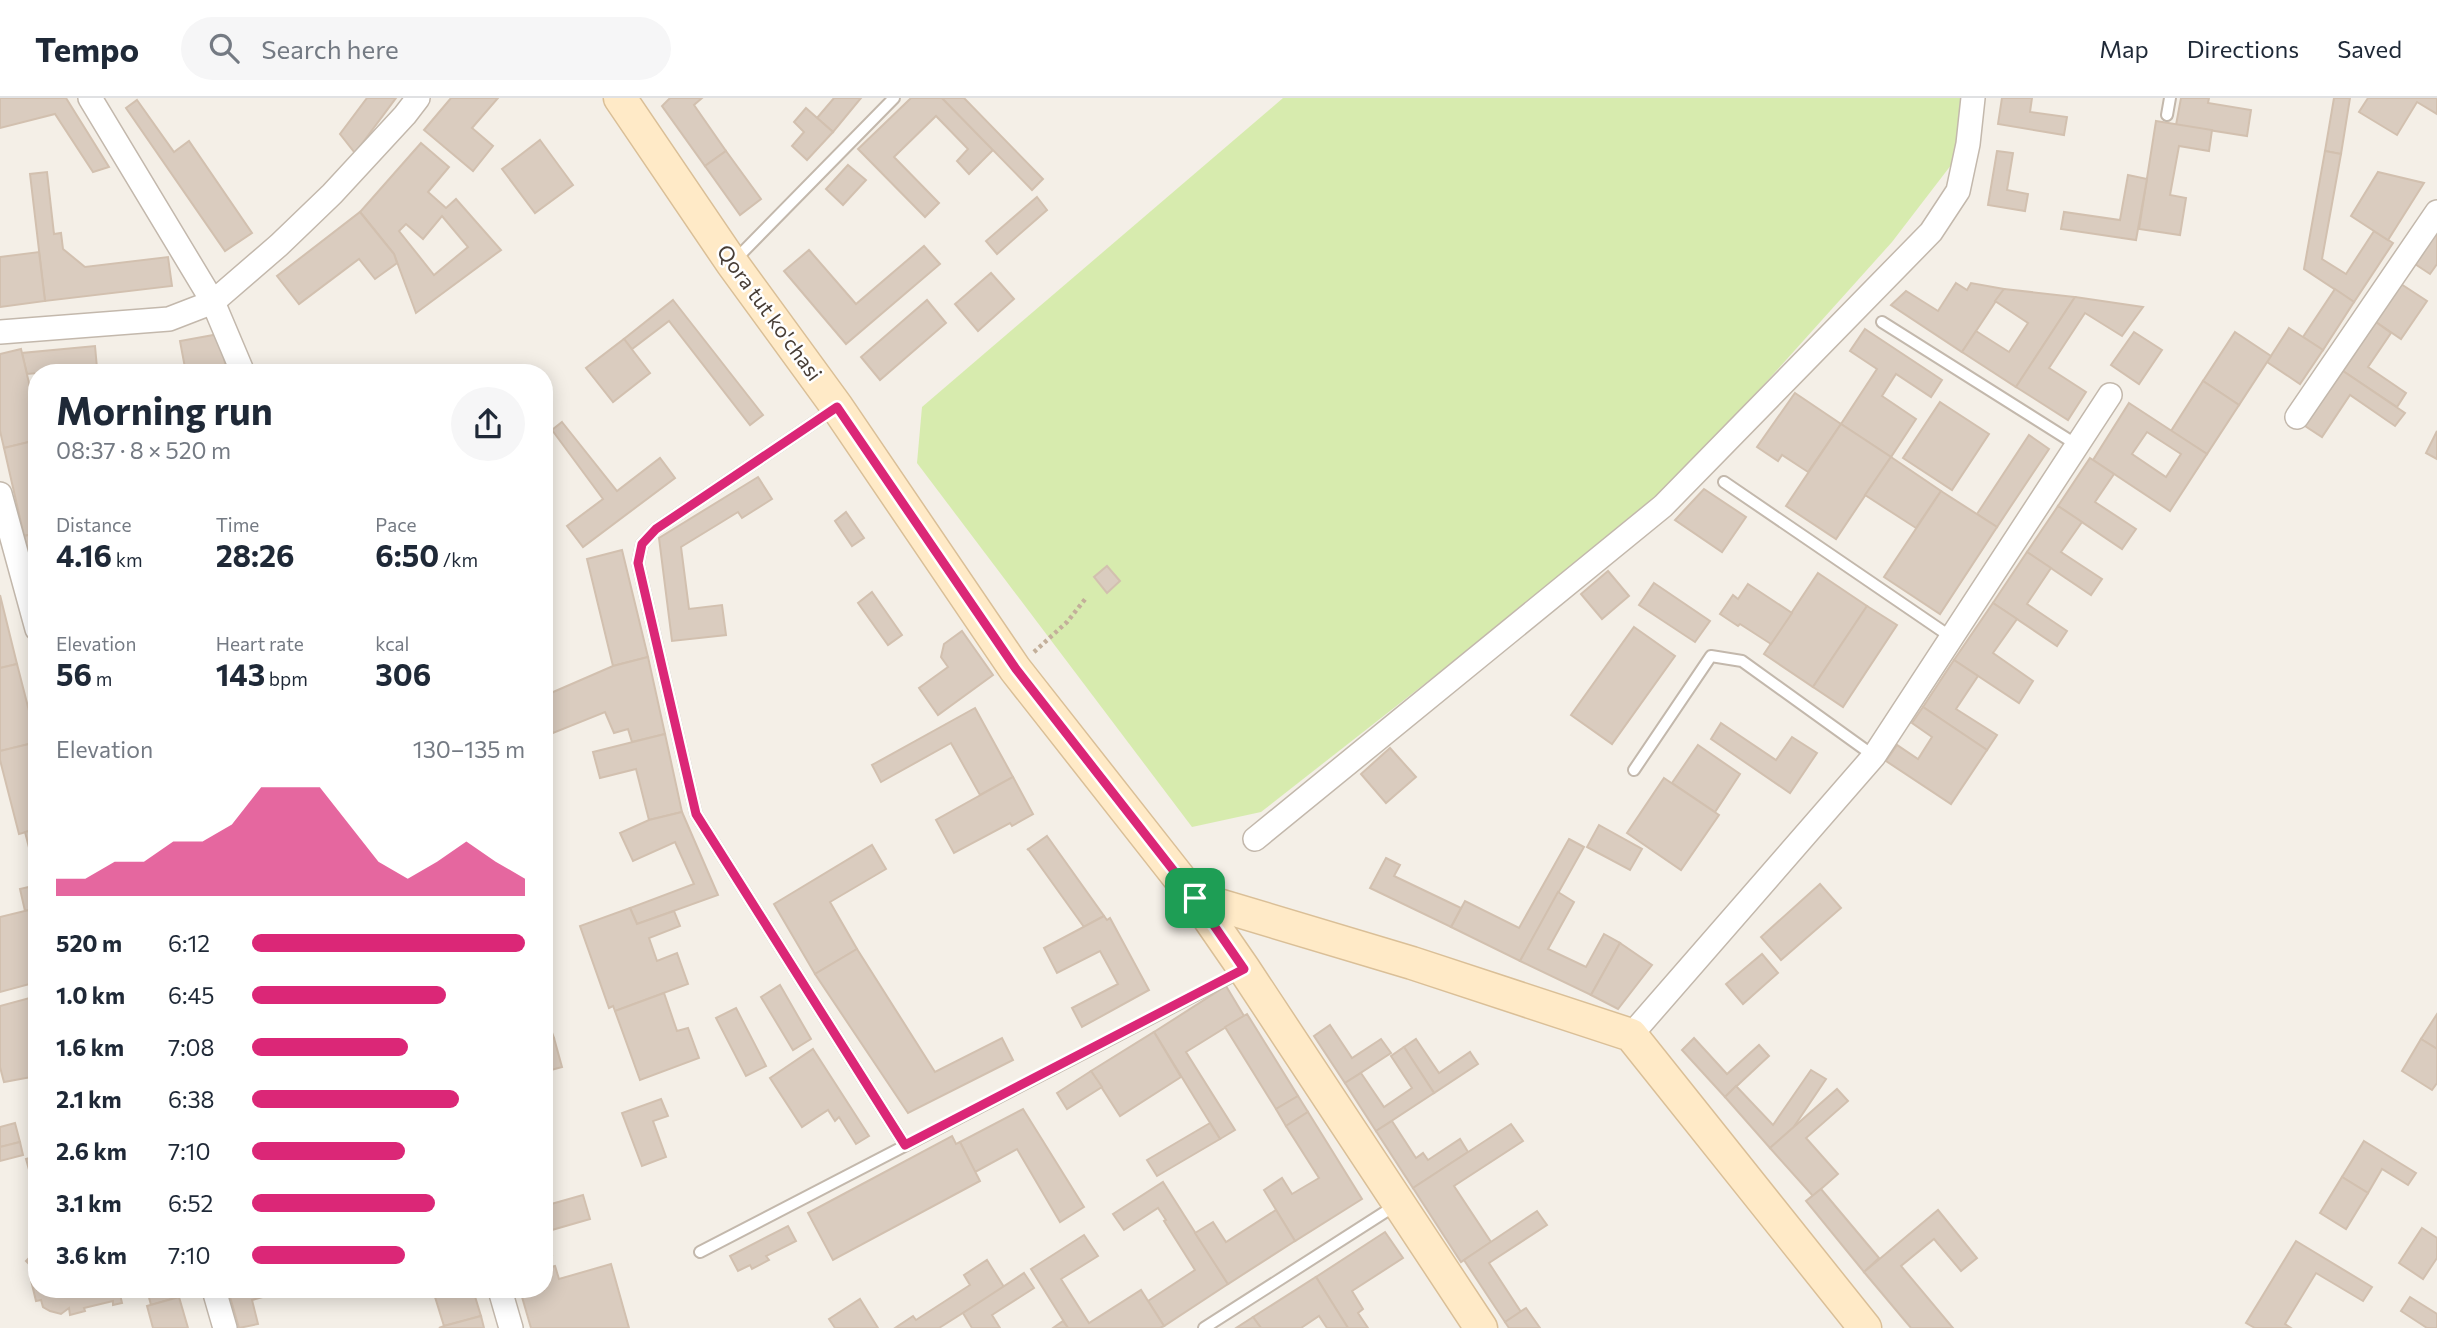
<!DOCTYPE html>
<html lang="en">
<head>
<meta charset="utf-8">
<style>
	:root { --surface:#fff; --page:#f6f6f7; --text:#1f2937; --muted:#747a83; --line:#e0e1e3; --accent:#db2777 }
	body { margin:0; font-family:Commissioner,sans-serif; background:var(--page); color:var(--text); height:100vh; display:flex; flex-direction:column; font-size:26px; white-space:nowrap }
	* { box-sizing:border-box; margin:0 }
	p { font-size:23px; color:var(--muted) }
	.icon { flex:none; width:38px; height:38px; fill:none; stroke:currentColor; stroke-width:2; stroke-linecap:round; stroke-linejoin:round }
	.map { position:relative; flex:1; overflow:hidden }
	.drawer { position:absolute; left:28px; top:266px; width:525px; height:934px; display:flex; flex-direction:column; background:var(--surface); border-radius:28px; box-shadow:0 4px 18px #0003 }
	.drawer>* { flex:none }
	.pin { position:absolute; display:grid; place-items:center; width:60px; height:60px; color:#fff; margin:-30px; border-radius:14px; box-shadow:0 4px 10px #0006 }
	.round { display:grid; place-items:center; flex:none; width:74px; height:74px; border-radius:37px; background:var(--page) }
	.overview { display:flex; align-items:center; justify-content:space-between; height:119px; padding:0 28px }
	h1 { font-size:38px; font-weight:700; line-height:52px }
	.figures { display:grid; grid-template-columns:repeat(3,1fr); gap:10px; height:119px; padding:7px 28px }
	.figures div { display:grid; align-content:center }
	.figures b { font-size:30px; font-weight:700 }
	.figures small { font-size:19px; font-weight:400 }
	.figures p { font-size:19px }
	.chart { height:196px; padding:14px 28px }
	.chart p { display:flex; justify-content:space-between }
	.chart svg { width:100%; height:126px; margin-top:7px; fill:var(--accent); opacity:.7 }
	ul { padding:0 28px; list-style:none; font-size:23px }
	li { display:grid; grid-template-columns:112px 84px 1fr; align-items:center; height:52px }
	li i { height:18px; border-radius:9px; background:var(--accent) }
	header { display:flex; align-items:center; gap:42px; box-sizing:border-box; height:98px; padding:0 35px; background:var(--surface); border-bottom:2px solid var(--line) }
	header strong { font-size:33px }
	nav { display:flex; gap:38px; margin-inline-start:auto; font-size:24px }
	.search { width:490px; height:63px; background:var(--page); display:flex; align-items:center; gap:18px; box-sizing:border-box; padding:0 24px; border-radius:38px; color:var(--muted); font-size:26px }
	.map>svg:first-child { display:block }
	.green { fill:#d7ebae }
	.building { fill:#daccbf; stroke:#d2c0af; stroke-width:2; fill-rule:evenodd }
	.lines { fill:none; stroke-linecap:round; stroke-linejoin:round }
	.lane-casing { stroke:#c3b8ac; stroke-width:14 }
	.street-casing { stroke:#c3b8ac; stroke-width:26 }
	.secondary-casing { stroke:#dabf97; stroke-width:35 }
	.path { stroke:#c3af9a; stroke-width:4.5; stroke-dasharray:3.5 3.5; stroke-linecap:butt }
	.lane { stroke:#fff; stroke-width:10 }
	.street { stroke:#fff; stroke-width:23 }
	.secondary { stroke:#ffeac7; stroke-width:32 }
	.route-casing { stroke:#fff; stroke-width:14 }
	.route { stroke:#db2777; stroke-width:9 }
	.labels { text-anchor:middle; stroke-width:5; stroke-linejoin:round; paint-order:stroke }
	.street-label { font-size:21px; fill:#483e36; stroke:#fff }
</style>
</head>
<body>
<header>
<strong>Tempo</strong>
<div class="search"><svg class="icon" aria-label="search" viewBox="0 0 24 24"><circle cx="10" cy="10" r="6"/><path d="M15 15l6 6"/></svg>Search here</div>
<nav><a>Map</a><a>Directions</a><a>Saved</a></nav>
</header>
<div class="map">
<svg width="2437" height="1230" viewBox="0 0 2437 1230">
	<rect width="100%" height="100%" fill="#f4efe7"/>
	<!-- green -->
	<path class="green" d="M1283 0H1961L1958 58 1892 144 1662 400 1261 714 1192 729 917 365 922 309Z"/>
	<!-- building -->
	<g class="building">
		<path d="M0 0H66L109 69 93 74 55 16 0 30Z"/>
		<path d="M367 0H396L355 55 340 36Z"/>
		<path d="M451 0H498L472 30 493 48 473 73 424 32Z"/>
		<path d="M670 0H702L694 7 726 53 705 68 662 8Z"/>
		<path d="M834 0H861L833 34 817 20Z"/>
		<path d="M911 0H942L993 52 969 76 957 63 968 51 936 18 894 59 939 105 925 119 858 51Z"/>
		<path d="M942 0H964L1043 81 1032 92Z"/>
		<path d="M2002 0H2032L2030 14 2067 19 2064 37 1998 26Z"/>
		<path d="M2181 0H2209L2208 5 2251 12 2247 38 2176 27Z"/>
		<path d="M2334 0H2350L2341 56 2325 53Z"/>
		<path d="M2368 0H2437V16L2417 4 2397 37 2359 14Z"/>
		<path d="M137 2 174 54 189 43 252 135 225 153 126 10Z"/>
		<path d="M806 10 833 34 807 62 792 48 804 34 794 24Z"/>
		<path d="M2156 23 2212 32 2209 53 2179 48 2170 97 2186 100 2180 137 2139 131Z"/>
		<path d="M540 42 573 87 535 115 502 71Z"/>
		<path d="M421 45 449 69 428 94 446 110 456 101 501 152 416 215 394 156 360 114ZM442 118 468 149 434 177 399 133 406 126 423 141Z"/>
		<path d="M726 53 761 101 740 117 705 68Z"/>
		<path d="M1997 53 2013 55 2007 92 2028 96 2025 113 1988 107Z"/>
		<path d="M2325 53 2341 56 2322 161 2346 176 2374 133 2393 145 2354 204 2304 171Z"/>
		<path d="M848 67 866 82 843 107 826 91Z"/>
		<path d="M47 74 54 136 61 135 63 151 85 169 168 159 172 188 45 203 30 76Z"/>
		<path d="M2378 74 2424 85 2388 142 2351 118Z"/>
		<path d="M2128 77 2147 81 2136 142 2061 131 2064 114 2120 122Z"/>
		<path d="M1037 99 1047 112 997 156 986 143Z"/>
		<path d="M360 114 394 156 397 165 375 181 359 161 299 206 277 178Z"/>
		<path d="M2437 133V166L2430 176 2415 166Z"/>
		<path d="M924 148 940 166 846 246 784 173 809 152 856 206Z"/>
		<path d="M39 154 45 203 0 209V159Z"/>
		<path d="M991 175 1014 201 978 233 955 206Z"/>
		<path d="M1956 185 1967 192 1971 185 2004 191 1962 254 1891 207 1906 193 1938 213Z"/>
		<path d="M2401 186 2427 203 2401 241 2376 224Z"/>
		<path d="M2004 191 2075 199 2016 289 1962 254 1976 233 2009 254 2028 225 1995 203Z"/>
		<path d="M2335 191 2354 204 2323 252 2303 239Z"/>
		<path d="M2075 199 2143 209 2122 238 2085 215 2049 270 2086 294 2068 322 2016 289Z"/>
		<path d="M673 202 763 317 750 327 669 223 632 251 624 241Z"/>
		<path d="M927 202 946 225 880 282 861 259Z"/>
		<path d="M2376 224 2391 235 2368 269 2406 295 2397 309 2343 273Z"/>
		<path d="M2289 230 2323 252 2300 286 2267 264Z"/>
		<path d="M1865 231 1942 282 1931 299 1896 276 1882 298 1916 321 1891 359 1841 326 1877 271 1850 253Z"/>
		<path d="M2134 234 2162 252 2139 286 2111 267Z"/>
		<path d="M2235 234 2271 258 2239 307 2203 283Z"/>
		<path d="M219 236 227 275H186L180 243Z"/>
		<path d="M624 241 650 275 613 304 586 270Z"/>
		<path d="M95 248 97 270 27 276 22 255Z"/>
		<path d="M21 251 37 319V342L4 350 0 333V256Z"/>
		<path d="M2343 273 2405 315 2395 328 2350 297 2322 339 2305 328Z"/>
		<path d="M2203 283 2239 307 2207 356 2171 333Z"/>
		<path d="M1795 295 1841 326 1808 374 1782 357 1778 363 1757 349Z"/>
		<path d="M1940 304 1989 336 1952 392 1903 360Z"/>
		<path d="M2129 305 2207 356 2170 413 2093 362ZM2147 334 2181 356 2166 379 2132 356Z"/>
		<path d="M562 324 617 393 660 360 675 380 583 449 567 428 603 401 552 332Z"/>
		<path d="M1841 326 1891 359 1836 441 1786 408Z"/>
		<path d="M2437 333V361L2426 355Z"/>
		<path d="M2029 337 2049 351 1997 429 1977 416Z"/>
		<path d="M37 342V435L24 438 4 350Z"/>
		<path d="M1891 359 1941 393 1916 430 1865 397Z"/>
		<path d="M2090 360 2114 376 2095 404 2136 431 2122 451 2058 408Z"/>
		<path d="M758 379 772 401 742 420 738 414 681 449 689 511 722 507 726 537 672 543 659 440Z"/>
		<path d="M1704 391 1746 419 1722 454 1675 422Z"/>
		<path d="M1941 393 1997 429 1940 516 1884 479Z"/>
		<path d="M2058 408 2082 424 2061 454 2102 481 2091 497 2027 454Z"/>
		<path d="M846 414 864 440 852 448 835 423Z"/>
		<path d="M37 435V492L24 438Z"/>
		<path d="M622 452 648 559 613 568 587 461Z"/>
		<path d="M2027 454 2051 470 2027 506 2067 533 2057 548 1993 505Z"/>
		<path d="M1107 468 1120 483 1107 495 1094 479Z"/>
		<path d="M1608 473 1629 498 1602 521 1581 496Z"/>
		<path d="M1818 475 1867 508 1813 589 1764 556Z"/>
		<path d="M1654 485 1710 523 1695 544 1639 507Z"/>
		<path d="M1748 486 1792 515 1771 546 1740 526 1738 528 1720 516 1733 497 1738 501Z"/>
		<path d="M872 494 902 537 888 547 858 505Z"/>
		<path d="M0 497 17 566 0 570Z"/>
		<path d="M1993 505 2017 521 1993 555 2033 583 2019 605 1954 562Z"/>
		<path d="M1867 508 1897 527 1843 609 1813 589Z"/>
		<path d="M1634 529 1675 558 1612 646 1571 617Z"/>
		<path d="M962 533 993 577 938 617 919 590 948 569 941 559 944 546Z"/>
		<path d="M648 559 665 636 632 644 628 631 614 635 605 614 553 635 544 613V598L613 568Z"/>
		<path d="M1954 562 1978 578 1956 611 1997 637 1987 652 1923 609Z"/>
		<path d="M17 566 37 644 0 653V570Z"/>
		<path d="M1923 609 1987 652 1951 706 1886 663 1897 647 1918 661 1932 639 1912 625Z"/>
		<path d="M975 610 1013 679 980 697 951 645 881 684 872 667Z"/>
		<path d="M1721 625 1776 662 1792 639 1817 655 1790 695 1711 641Z"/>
		<path d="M665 636 682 714 649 722 636 671 600 680 593 654Z"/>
		<path d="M37 644V731L19 736 0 662V653Z"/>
		<path d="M1698 647 1740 676 1715 714 1672 685Z"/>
		<path d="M1390 650 1416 679 1386 705 1361 676Z"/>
		<path d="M1013 679 1033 716 1012 728 1010 725 954 755 936 722Z"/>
		<path d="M1664 680 1719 717 1681 772 1627 735Z"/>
		<path d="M682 714 718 797 637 826 630 810 694 786 675 744 633 763 620 735 649 722Z"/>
		<path d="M1599 727 1642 751 1630 772 1587 749Z"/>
		<path d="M37 731V781L25 734Z"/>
		<path d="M1047 738 1104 818 1084 829 1028 751 1027 752Z"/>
		<path d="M1569 741 1584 749 1520 863 1451 829 1465 803 1519 830Z"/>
		<path d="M872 747 886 771 830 804 857 851 815 876 774 806Z"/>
		<path d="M1386 760 1400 767 1394 778 1461 810 1451 829 1370 790Z"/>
		<path d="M1820 786 1841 810 1781 862 1761 839Z"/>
		<path d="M37 787V810L25 813 20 791Z"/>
		<path d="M1558 794 1574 804 1548 851 1586 869 1604 836 1620 845 1591 897 1520 863Z"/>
		<path d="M37 810V824L30 826 37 853V884L0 894V819Z"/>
		<path d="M630 810 637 826 674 813 680 828 649 840 657 863 677 855 688 886 615 913 613 908 609 910 580 828Z"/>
		<path d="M1104 818 1107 822 1110 820 1149 892 1082 929 1072 910 1118 886 1100 853 1057 875 1044 850Z"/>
		<path d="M1620 845 1652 867 1618 911 1591 897Z"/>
		<path d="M857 851 935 974 1002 940 1013 962 908 1015 815 876Z"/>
		<path d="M1762 856 1778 875 1743 906 1726 886Z"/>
		<path d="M780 887 811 941 793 952 761 899Z"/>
		<path d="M1226 888 1244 918 1186 954 1235 1032 1220 1041 1154 934Z"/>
		<path d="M664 895 677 933 688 930 699 960 640 982 615 913Z"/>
		<path d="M37 898V978L4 984 0 969V908Z"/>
		<path d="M736 910 766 968 746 978 716 920Z"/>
		<path d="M1247 916 1298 998 1276 1011 1225 929Z"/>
		<path d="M2437 916V951L2421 941Z"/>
		<path d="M549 926 554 940 544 943V927Z"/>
		<path d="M1330 927 1352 960 1381 941 1391 955 1345 985 1314 938Z"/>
		<path d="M1154 934 1181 979 1120 1018 1091 973Z"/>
		<path d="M554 940 562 969 544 974V943Z"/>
		<path d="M1694 940 1727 976 1759 947 1769 958 1725 999 1682 952Z"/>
		<path d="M1416 941 1439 975 1470 954 1478 966 1434 995 1404 949Z"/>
		<path d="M2421 941 2437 951V985L2432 992 2402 973Z"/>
		<path d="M1404 949 1434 995 1376 1033 1345 985 1361 975 1384 1009 1412 990 1391 958Z"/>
		<path d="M813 951 869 1038 856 1046 839 1019 835 1023 828 1012 802 1029 770 980Z"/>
		<path d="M1811 972 1826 981 1793 1030 1770 1050 1725 999 1736 988 1773 1027Z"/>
		<path d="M1091 973 1102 989 1067 1011 1057 995Z"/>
		<path d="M1837 991 1848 1003 1806 1040 1838 1076 1813 1098 1770 1050Z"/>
		<path d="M1298 998 1308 1014 1286 1028 1276 1011Z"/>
		<path d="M661 1001 668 1018 653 1023 666 1059 642 1068 622 1015Z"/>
		<path d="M1023 1011 1084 1109 1060 1124 1017 1051 975 1074 960 1044Z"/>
		<path d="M1308 1014 1362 1101 1295 1143 1264 1092 1282 1080 1292 1096 1319 1080 1286 1028Z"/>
		<path d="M1392 1023 1416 1060 1423 1055 1428 1062 1460 1041 1468 1054 1413 1090 1376 1033Z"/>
		<path d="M15 1025 20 1044 0 1049V1029Z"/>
		<path d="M1210 1025 1220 1041 1157 1078 1147 1062Z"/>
		<path d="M1511 1026 1523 1043 1454 1088 1491 1144 1461 1164 1413 1090Z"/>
		<path d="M952 1038 956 1046 960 1044 980 1083 833 1162 808 1115Z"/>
		<path d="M2364 1043 2416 1075 2408 1087 2382 1071 2368 1095 2342 1079Z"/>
		<path d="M20 1044 23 1057 0 1063V1049Z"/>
		<path d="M37 1058V1085L33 1086 26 1061Z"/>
		<path d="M2342 1079 2368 1095 2346 1131 2320 1115Z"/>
		<path d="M1163 1084 1228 1186 1164 1228 1148 1203 1195 1172 1164 1123 1166 1122 1158 1110 1124 1132 1113 1116Z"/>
		<path d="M1821 1091 1879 1160 1864 1174 1806 1103Z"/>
		<path d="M583 1097 590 1121 545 1134 552 1157 544 1160V1108Z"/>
		<path d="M1276 1112 1295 1143 1228 1186 1195 1135 1213 1124 1226 1144Z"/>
		<path d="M1938 1112 1977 1160 1961 1173 1934 1141 1901 1168 1953 1230H1911L1864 1174Z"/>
		<path d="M1537 1113 1547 1127 1489 1165 1521 1214 1505 1224 1464 1162Z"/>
		<path d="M788 1128 796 1143 766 1158 769 1162 752 1171 750 1167 738 1173 730 1158Z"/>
		<path d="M2422 1130 2437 1140V1160L2423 1181 2399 1165Z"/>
		<path d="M1385 1134 1403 1160 1352 1193 1363 1211 1358 1215 1368 1230H1348L1316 1179Z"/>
		<path d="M1084 1137 1098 1158 1061 1181 1089 1225 1141 1192 1164 1228 1160 1230H1068L1031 1171Z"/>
		<path d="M2296 1143 2372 1189 2363 1203 2316 1175 2285 1226 2291 1230H2255L2246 1225Z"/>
		<path d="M36 1153 37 1192H119L122 1205 113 1207V1203L84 1210 85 1213 70 1217 69 1210 61 1216 50 1213 43 1209 41 1202 36 1203 30 1178 36 1173 26 1163Z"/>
		<path d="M987 1162 1004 1189 939 1230H895L913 1218 916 1222 970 1187 964 1177Z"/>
		<path d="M611 1166 629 1230H531L520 1192H544V1171L555 1168 559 1181Z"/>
		<path d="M1024 1175 1034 1190 992 1217 1000 1230H972L963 1215Z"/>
		<path d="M1316 1179 1348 1230H1327L1319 1218 1301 1230H1261L1253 1219Z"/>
		<path d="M147 1192H177L179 1199 151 1207Z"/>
		<path d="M228 1192H264L266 1198 252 1202 258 1226 239 1230Z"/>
		<path d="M433 1192H459L435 1199Z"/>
		<path d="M459 1192H473L481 1218 444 1228 435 1199Z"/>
		<path d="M179 1199 188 1230H153L147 1208Z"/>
		<path d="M2410 1199 2437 1216V1230H2427L2401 1213Z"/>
		<path d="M860 1201 878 1230H835L829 1221Z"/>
		<path d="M1526 1210 1540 1230H1509L1505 1224Z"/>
		<path d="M481 1218 484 1230H439L444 1228Z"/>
		<path d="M1253 1219 1261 1230H1236Z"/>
		<path d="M1063 1223 1068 1230H1053Z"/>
	</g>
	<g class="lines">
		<!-- lane casing -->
		<g class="lane-casing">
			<g id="lane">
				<path d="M2167 17 2170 0"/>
				<path d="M734 163 894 0"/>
				<path d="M1882 224 2077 347"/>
				<path d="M834 311 656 431 642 446 638 465 696 716 905 1047"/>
				<path d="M1724 384 1951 539"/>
				<path d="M1634 672 1711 558 1742 563 1874 658"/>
				<path d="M700 1154 1242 873"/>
				<path d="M1204 1230 1396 1107"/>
			</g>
		</g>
		<!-- street casing -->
		<g class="street-casing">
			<g id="street">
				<path d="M90 0 213 204 243 275"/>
				<path d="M0 234 169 221 213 204 279 147 332 96 405 17 418 0"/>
				<path d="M2297 319 2437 114"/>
				<path d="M0 396 37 531"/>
				<path d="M1255 741 1663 408 1931 134 1958 93 1968 46 1973 0"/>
				<path d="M1631 937 1874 658 2110 297"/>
				<path d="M214 1192 225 1230"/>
				<path d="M500 1192 511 1230"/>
			</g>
		</g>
		<!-- secondary casing -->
		<g class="secondary-casing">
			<g id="secondary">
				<path d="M620 0 732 165 837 309 1015 571 1195 800 1244 871 1481 1230"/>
				<path d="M1195 800 1412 865 1631 937 1865 1230"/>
			</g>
		</g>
		<!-- path -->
		<path class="path" d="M1034 554 1067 524 1086 500"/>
		<!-- lane -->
		<use href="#lane" class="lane"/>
		<!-- street -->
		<use href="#street" class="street"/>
		<!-- secondary -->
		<use href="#secondary" class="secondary"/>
	</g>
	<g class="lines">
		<!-- route casing -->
		<g class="route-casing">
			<path id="route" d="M837 309 1016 571 1195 800 1244 871 905 1047 696 716 638 465 642 446 656 431Z"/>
		</g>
		<!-- route -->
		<use href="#route" class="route"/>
	</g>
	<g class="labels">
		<!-- street labels -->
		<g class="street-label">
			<text transform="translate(769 215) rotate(54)" y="7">Qora tut ko'chasi</text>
		</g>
	</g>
</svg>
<div class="pin" style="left:1195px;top:800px;background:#1e9e55"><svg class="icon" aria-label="arrive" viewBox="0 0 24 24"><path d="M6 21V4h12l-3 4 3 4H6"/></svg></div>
<section class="drawer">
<div class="overview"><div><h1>Morning run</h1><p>08:37 · 8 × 520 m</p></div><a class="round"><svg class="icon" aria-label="share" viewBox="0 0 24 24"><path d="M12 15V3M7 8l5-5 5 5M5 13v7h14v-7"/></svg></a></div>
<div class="figures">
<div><p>Distance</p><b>4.16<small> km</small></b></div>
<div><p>Time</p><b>28:26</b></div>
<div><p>Pace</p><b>6:50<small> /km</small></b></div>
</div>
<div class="figures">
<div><p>Elevation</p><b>56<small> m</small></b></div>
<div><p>Heart rate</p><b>143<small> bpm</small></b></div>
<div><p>kcal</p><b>306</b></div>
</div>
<div class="chart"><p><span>Elevation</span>130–135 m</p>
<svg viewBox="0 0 160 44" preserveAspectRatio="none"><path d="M0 44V38L10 38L20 32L30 32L40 25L50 25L60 19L70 6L80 6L90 6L100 19L110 32L120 38L130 32L140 25L150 32L160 38V44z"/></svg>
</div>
<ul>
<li><b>520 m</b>6:12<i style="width:100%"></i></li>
<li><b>1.0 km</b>6:45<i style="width:71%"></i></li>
<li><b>1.6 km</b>7:08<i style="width:57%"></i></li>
<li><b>2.1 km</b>6:38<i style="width:76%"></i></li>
<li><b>2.6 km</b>7:10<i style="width:56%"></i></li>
<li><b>3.1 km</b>6:52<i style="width:67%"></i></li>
<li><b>3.6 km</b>7:10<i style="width:56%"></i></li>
</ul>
</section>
</div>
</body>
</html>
